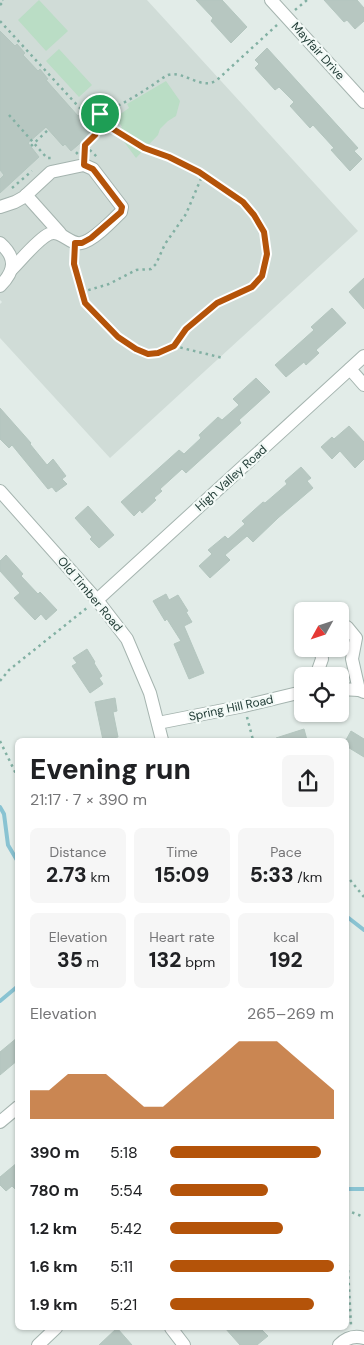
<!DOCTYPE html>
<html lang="en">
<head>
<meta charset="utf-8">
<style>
	:root { --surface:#fff; --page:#f6f6f6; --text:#202124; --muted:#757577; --accent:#b45309 }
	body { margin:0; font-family:"DM Sans",sans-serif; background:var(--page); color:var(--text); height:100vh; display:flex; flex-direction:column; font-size:19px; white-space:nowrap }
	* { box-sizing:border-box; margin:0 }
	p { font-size:16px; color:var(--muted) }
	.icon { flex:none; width:28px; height:28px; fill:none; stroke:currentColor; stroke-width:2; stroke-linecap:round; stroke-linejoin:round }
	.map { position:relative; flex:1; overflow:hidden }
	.side { position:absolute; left:15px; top:738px; width:334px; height:592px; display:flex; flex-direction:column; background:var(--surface); border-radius:8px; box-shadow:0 1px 4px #0004 }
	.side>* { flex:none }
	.needle { width:32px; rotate:230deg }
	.controls { position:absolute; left:294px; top:602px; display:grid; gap:10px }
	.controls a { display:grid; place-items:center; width:55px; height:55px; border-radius:8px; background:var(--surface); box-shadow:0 1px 4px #0004; font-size:25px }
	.pin { position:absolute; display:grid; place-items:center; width:42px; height:42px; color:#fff; margin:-21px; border:2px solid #fff; border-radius:50%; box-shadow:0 1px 5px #0007 }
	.round { display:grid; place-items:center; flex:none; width:52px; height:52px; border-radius:8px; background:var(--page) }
	.head { display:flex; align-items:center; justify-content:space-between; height:85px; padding:0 15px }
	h1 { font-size:28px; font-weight:800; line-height:38px }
	.metrics { display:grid; grid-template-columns:repeat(3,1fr); gap:8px; height:85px; padding:5px 15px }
	.metrics div { display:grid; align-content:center; border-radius:8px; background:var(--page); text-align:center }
	.metrics b { font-size:21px; font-weight:800 }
	.metrics small { font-size:14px; font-weight:400 }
	.metrics p { font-size:14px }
	.chart { height:140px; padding:10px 15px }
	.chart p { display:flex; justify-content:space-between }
	.chart svg { width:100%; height:90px; margin-top:5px; fill:var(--accent); opacity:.7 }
	ul { padding:0 15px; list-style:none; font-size:16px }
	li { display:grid; grid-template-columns:80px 60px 1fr; align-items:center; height:38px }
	li i { height:12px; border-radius:6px; background:var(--accent) }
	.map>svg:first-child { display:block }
	.built { fill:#d0dcd7 }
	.green { fill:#baddc5 }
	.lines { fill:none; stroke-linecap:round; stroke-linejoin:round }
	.stream { stroke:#89c3d2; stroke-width:4 }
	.building { fill:#b7c7c1; stroke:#b4c6bf }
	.minor-casing { stroke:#a5b4af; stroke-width:14 }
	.path { stroke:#82b0a3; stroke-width:2.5; stroke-dasharray:2.5 4; stroke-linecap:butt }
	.minor { stroke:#fff; stroke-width:12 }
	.route-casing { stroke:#fff; stroke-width:10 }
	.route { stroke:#b45309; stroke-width:6 }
	.labels { text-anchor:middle; stroke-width:4.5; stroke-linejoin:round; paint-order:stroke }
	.street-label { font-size:12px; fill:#223d37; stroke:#f2f9f6 }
</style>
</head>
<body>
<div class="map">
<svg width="364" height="1345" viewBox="0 0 364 1345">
	<rect width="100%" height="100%" fill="#e2ece8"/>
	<!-- built -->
	<path class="built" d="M0 0H147L358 231 110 458 0 338V304L2 302 0 300Z"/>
	<!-- green -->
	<g class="green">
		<path d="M39 0 68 31 46 51 18 20Z"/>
		<path d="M59 49 92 85 79 97 46 61Z"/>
		<path d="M166 81 180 101 176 116 168 121 160 129 158 135 136 158 116 131 122 127 116 117 129 108 127 104Z"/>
	</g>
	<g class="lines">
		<!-- stream -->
		<g class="stream">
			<path d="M0 807 4 814 8 845 18 862"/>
			<path d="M346 916 364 930"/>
			<path d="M0 1001 18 986"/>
			<path d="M346 1189H364"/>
		</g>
	</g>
	<!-- building -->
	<g class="building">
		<path d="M196 0H222L247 27 231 43 211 21 213 18Z"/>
		<path d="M324 0H357L364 8V21L355 29 347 20 344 22Z"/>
		<path d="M0 31 15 46 17 44 25 53 23 55 38 71 40 69 48 79 46 80 78 116 80 114 88 123 86 124 93 132 71 151 65 144 63 146 46 127 28 143 39 157 0 193V179L4 175 0 170Z"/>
		<path d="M267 48 358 148 354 151 362 159 350 171 331 150 334 148 313 125 310 128 290 106 294 102 279 87 275 90 255 68 259 64 255 60Z"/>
		<path d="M364 278V309L349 292Z"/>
		<path d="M332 308 346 323 316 350 319 353 306 365 304 362 286 377 275 365 314 330 311 327Z"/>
		<path d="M256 378 270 392 239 420 241 423 186 473 182 469 160 489 162 491 154 498 156 500 142 513 140 510 134 516 121 502 179 450 184 454 201 438 199 435 218 417 222 420 239 405 233 399Z"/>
		<path d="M0 408 31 443 30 444 47 465 53 459 66 476 62 479 67 484 56 492 52 487 48 489 12 445 9 448 0 439Z"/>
		<path d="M349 426 364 442V459L355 468 340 451 332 459 321 447 332 437 334 439Z"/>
		<path d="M301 467 311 478 307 481 313 488 278 518 253 542 247 536 225 555 230 560 210 578 199 566 212 554 208 550 225 536 228 539 245 524 242 521 263 502 265 503 287 484 285 481Z"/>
		<path d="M88 506 114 535 99 548 90 539 92 537 75 518Z"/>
		<path d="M6 555 23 574 21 576 38 594 40 592 57 610 46 620 41 614 35 620 14 598 20 593 0 571V561Z"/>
		<path d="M166 594 169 600 178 595 188 611 186 612 192 622 184 626 204 673 189 679 174 644 181 641 167 619 165 621 153 601Z"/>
		<path d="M87 649 95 662 94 663 102 676 99 678 103 684 90 693 72 666 77 663 73 658Z"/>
		<path d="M115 698 117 711 113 712 118 737 103 740 95 702Z"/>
		<path d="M304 729 307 740H276V738Z"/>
		<path d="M351 731 364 739V757L346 746V740Z"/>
		<path d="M18 1037V1060L0 1075V1052Z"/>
		<path d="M18 1162V1192L12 1186 6 1191 0 1185V1177Z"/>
		<path d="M117 1328 132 1345H99Z"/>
		<path d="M225 1328H260L268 1336 257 1345H240Z"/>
	</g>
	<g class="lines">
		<!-- minor casing -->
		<g class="minor-casing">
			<g id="minor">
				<path d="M271 0 364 102"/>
				<path d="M26 195 60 233"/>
				<path d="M0 207 15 202 24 197 51 172 84 165 93 169 122 207 121 212C112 221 93 241 81 243 69 245 61 229 49 234 38 239 21 260 12 269"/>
				<path d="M0 243C17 258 15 271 0 286"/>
				<path d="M350 369 364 385"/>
				<path d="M0 491 97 600 127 639 150 693 162 740"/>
				<path d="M97 600 364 356"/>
				<path d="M340 627H347L356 638 352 659 359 690"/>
				<path d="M316 676 322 659 321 649"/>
				<path d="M340 689 359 690 364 692"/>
				<path d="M158 723 244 706 302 692"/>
				<path d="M0 1122 18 1107"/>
				<path d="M171 1328 184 1345"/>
				<path d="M38 1345 56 1328"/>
				<path d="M339 1345C346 1338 354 1335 364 1338"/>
			</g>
		</g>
		<!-- path -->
		<g class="path">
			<path d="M0 5 4 1 3 0"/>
			<path d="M295 10 307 0"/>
			<path d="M0 21 88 117C109 112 130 100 148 88 154 85 161 78 168 75 184 70 201 91 217 80L277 25"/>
			<path d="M9 115 47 158H54"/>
			<path d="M84 118 88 117 97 128"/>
			<path d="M31 146 48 130"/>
			<path d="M85 153V145L95 135 100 114"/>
			<path d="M76 154 85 145 97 157"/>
			<path d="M12 188 32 171"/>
			<path d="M74 254V264L85 303 96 315 118 337 136 349 148 354 158 353 174 346 186 329 217 303 252 287 262 276 267 255 264 232 254 215 243 201 199 172 169 157 144 148 113 129 98 124"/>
			<path d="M82 292 109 284 136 270 151 269 156 264 165 244 186 214 203 174"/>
			<path d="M174 346 223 358"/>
			<path d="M0 681 9 670 88 607"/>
			<path d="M247 717 253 740"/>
			<path d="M0 741 18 778"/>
			<path d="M346 875 364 897"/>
			<path d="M346 1210 364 1217"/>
			<path d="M346 1224 347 1210"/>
			<path d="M346 1231 351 1325"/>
		</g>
		<!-- minor -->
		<use href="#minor" class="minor"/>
	</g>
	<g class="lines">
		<!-- route casing -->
		<g class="route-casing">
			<path id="route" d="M100 114 98 124 113 129 144 148 169 157 199 172 243 202 254 215 264 232 267 254 262 276 252 287 217 303 186 329 174 346 158 353 148 354 136 349 118 337 85 303 74 264 75 243H82L91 238 121 212 122 207 93 169 84 165 85 145 95 135 98 128 88 117Z"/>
		</g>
		<!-- route -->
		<use href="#route" class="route"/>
	</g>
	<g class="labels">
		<!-- street labels -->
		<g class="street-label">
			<text transform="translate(318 51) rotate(48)" y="4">Mayfair Drive</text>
			<text transform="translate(231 478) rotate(-42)" y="4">High Valley Road</text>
			<text transform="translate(90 594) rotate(50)" y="4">Old Timber Road</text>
			<text transform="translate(231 708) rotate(-12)" y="4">Spring Hill Road</text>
		</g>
	</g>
</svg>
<div class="controls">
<a><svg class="needle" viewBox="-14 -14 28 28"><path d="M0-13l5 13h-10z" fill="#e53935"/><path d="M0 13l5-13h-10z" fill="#757577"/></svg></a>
<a><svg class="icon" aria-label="locate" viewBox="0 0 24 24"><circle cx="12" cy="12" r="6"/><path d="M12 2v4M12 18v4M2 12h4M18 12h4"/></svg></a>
</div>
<div class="pin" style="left:100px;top:114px;background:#1e9e55"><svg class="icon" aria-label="arrive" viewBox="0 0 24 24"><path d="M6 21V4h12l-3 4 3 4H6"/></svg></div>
<section class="side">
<div class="head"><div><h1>Evening run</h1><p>21:17 · 7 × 390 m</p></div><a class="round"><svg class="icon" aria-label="share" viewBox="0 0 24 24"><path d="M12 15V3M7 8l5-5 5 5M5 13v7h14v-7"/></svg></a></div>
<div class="metrics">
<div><p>Distance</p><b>2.73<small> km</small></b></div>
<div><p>Time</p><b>15:09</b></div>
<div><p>Pace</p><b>5:33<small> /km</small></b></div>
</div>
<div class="metrics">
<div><p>Elevation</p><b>35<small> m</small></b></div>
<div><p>Heart rate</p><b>132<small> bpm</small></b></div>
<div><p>kcal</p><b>192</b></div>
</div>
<div class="chart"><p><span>Elevation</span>265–269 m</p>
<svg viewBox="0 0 160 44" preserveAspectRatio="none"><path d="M0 44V30L10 30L20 22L30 22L40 22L50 30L60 38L70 38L80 30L90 22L100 14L110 6L120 6L130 6L140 14L150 22L160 30V44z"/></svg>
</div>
<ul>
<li><b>390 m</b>5:18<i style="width:92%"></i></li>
<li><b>780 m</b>5:54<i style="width:60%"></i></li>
<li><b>1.2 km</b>5:42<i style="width:69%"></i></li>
<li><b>1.6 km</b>5:11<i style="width:100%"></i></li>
<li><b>1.9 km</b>5:21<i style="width:88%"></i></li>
</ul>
</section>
</div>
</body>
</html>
